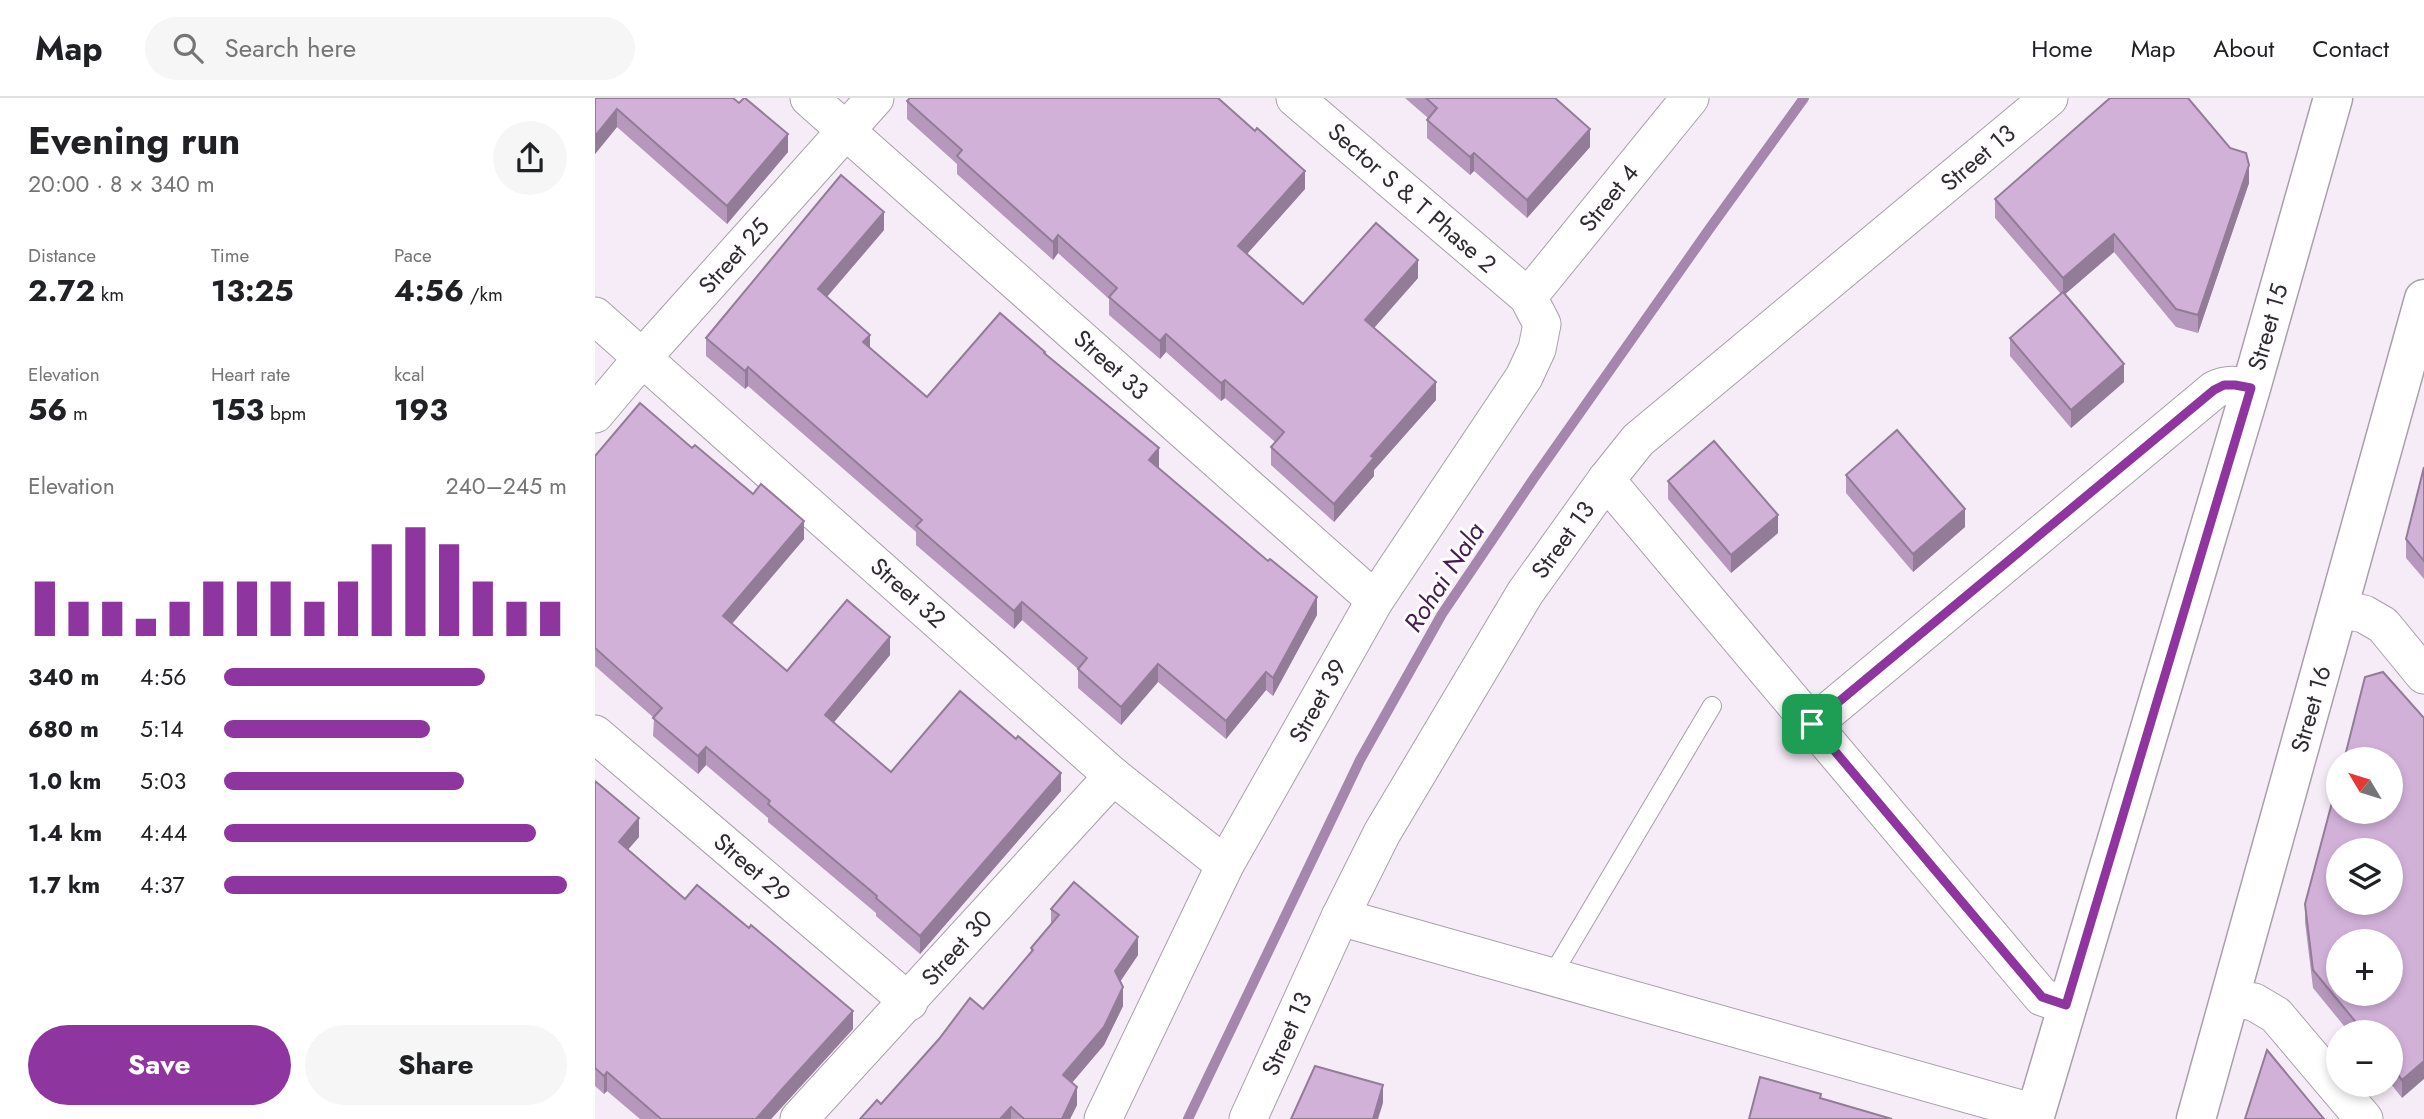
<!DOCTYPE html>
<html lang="en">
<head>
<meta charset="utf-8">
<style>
	:root { --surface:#fff; --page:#f6f6f6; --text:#202124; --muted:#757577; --line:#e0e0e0; --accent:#8f35a0 }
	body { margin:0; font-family:Jost,sans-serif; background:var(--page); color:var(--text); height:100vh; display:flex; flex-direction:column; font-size:26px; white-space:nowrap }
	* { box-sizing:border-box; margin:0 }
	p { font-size:23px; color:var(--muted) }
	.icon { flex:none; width:38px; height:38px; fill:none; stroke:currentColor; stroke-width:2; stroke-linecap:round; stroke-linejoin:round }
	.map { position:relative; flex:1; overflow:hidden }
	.details { display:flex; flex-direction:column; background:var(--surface); width:595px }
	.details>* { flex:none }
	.needle { width:46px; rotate:308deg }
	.tools { position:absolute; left:1731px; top:649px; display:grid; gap:14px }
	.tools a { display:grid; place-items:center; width:77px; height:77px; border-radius:50%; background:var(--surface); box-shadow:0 4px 10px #0003; font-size:35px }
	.pin { position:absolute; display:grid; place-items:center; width:60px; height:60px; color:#fff; margin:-30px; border-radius:14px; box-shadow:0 4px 10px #0006 }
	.round { display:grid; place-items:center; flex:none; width:74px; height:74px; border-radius:37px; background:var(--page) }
	.head { display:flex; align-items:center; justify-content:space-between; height:119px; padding:0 28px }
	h1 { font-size:38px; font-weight:700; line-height:52px }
	.figures { display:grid; grid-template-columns:repeat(3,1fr); gap:10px; height:119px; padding:7px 28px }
	.figures div { display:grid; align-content:center }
	.figures b { font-size:30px; font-weight:700 }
	.figures small { font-size:19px; font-weight:400 }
	.figures p { font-size:19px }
	.chart { height:196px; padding:14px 28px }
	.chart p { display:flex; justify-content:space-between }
	.chart svg { width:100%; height:126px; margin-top:7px; stroke:var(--accent); stroke-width:6 }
	.action { display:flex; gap:14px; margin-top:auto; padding:14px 28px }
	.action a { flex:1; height:80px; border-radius:42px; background:var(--accent); color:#fff; font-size:28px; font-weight:700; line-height:80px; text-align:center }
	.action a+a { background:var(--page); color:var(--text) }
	ul { padding:0 28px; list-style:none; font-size:23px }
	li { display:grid; grid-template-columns:112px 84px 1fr; align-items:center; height:52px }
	li i { height:18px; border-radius:9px; background:var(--accent) }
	header { display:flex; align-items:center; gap:42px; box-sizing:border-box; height:98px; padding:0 35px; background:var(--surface); border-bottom:2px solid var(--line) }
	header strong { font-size:33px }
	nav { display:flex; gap:38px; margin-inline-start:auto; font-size:24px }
	.search { width:490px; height:63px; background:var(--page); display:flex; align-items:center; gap:18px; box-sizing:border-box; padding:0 24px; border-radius:38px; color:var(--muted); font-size:26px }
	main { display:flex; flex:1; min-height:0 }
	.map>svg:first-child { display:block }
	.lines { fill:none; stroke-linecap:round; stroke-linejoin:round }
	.stream { stroke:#a586ac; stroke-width:10 }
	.lane-casing { stroke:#a89faa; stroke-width:20 }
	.street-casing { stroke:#a89faa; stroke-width:39 }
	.secondary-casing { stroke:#a89faa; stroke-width:41 }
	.lane { stroke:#fff; stroke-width:18 }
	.street { stroke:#fff; stroke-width:37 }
	.secondary { stroke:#fff; stroke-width:38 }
	.wall { fill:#b598bb }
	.shaded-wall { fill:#937c98 }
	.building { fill:#d2b1d9; stroke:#937c98; stroke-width:2; fill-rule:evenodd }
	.route-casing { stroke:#fff; stroke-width:14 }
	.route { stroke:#8f35a0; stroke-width:9 }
	.labels { text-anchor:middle; stroke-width:6; stroke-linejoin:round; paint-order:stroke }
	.street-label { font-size:24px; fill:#2f2c30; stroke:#fffdff }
	.water-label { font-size:26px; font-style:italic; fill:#451c4d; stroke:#fffdff }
</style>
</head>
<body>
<header>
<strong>Map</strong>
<div class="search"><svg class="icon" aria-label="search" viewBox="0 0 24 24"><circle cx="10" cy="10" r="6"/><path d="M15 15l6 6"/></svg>Search here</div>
<nav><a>Home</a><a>Map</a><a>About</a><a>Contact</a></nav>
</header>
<main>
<section class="details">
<div class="head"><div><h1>Evening run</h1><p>20:00 · 8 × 340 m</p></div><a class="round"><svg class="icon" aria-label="share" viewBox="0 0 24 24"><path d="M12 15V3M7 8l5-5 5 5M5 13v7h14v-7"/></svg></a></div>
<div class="figures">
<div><p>Distance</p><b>2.72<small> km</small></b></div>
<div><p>Time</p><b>13:25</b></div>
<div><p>Pace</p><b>4:56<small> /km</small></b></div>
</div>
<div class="figures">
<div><p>Elevation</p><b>56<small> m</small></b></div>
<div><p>Heart rate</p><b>153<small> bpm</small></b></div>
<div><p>kcal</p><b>193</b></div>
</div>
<div class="chart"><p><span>Elevation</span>240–245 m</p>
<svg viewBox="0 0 160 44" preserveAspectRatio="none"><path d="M5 44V25M15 44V32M25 44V32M35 44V38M45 44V32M55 44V25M65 44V25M75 44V25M85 44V32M95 44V25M105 44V12M115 44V6M125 44V12M135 44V25M145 44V32M155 44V32"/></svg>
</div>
<ul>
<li><b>340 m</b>4:56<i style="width:76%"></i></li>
<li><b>680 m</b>5:14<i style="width:60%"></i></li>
<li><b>1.0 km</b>5:03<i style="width:70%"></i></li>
<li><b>1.4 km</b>4:44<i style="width:91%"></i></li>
<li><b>1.7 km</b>4:37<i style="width:100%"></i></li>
</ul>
<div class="action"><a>Save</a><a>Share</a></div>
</section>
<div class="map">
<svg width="1829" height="1021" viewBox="0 0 1829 1021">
	<rect width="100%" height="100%" fill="#f6ecf8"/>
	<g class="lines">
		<!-- stream -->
		<path class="stream" d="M593 1021 765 662 847 516 939 380 1115 130 1209 0"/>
		<!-- lane casing -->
		<g class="lane-casing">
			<path id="lane" d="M956 879 1117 608"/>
		</g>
		<!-- street casing -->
		<g class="street-casing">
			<g id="street">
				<path d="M214 0 780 502"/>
				<path d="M933 199 1095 0"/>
				<path d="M0 218 518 678 630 767"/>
				<path d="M0 316 48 259 280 0"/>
				<path d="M1011 382 1447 899 1471 907"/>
				<path d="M1744 511 1769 516 1788 527 1829 577"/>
				<path d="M1218 626 1619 292C1632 285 1642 287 1656 290"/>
				<path d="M0 636 314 904"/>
				<path d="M745 819 1440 1015"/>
				<path d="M1635 900 1659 904 1681 917 1769 1021"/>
				<path d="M204 1021 518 678"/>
				<path d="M508 1021 630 767 780 502 929 279 942 251 947 226 933 199 700 0"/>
				<path d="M653 1021 745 819 787 735 930 495 1011 382 1043 342 1454 0"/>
			</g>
		</g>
		<!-- secondary casing -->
		<g class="secondary-casing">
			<g id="secondary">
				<path d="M1439 1021 1656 290 1738 0"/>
				<path d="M1601 1021 1829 201"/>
			</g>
		</g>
		<!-- lane -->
		<use href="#lane" class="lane"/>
		<!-- street -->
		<use href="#street" class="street"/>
		<!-- secondary -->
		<use href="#secondary" class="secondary"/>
	</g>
	<!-- wall -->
	<g class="wall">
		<path d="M0 0 193 54 132 126 22 29 0 56Z"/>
		<path d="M810 0H960L995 49 932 120 879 73 875 77 832 40V22L833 20Z"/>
		<path d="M312 3 710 91 652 156 708 206 823 180 779 230 841 302 779 372V378L739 424 676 367V349L680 344 630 300 626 303 571 254 565 261 514 217V201L463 155 458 162 362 76V66L312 21Z"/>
		<path d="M1654 85 1603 235 1581 229 1519 154 1470 196 1529 284 1476 330 1415 258V240L1466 196 1400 120V101Z"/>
		<path d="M289 132 232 199 275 250 332 299 450 256 564 369 563 370 722 517 678 598 671 592 631 641 563 584 526 627 483 590V571L427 522 419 531 321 447V434L153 288 150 291 111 258V240Z"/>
		<path d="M97 350 209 441 137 526 192 573 295 557 239 624 296 674 466 693 325 856 281 818V815L173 724V720L111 667 103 676 58 638 59 620 0 568V358Z"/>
		<path d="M1829 369V481L1811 460V441Z"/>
		<path d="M1251 377 1370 429 1318 474 1251 395Z"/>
		<path d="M1073 383 1183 435 1136 475 1073 401Z"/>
		<path d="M1829 620 1807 1000 1796 986V934H1754L1718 890 1710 824V806Z"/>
		<path d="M0 683 44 739 33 751 90 801 258 931 176 1021H45L12 993 9 996 0 988Z"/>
		<path d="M456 811 543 857 525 884 528 908 509 947 477 985 482 1007 475 1021H265L286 1006 388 911 436 855V850L456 826Z"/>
	</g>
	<!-- shaded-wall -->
	<g class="shaded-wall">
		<path d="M22 11V29L0 56V38Z"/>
		<path d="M995 31V49L932 120V102Z"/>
		<path d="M193 36V54L132 126V108Z"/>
		<path d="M879 55V73L875 77V59Z"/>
		<path d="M1654 67V85L1603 235V217Z"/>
		<path d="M710 73V91L643 166V148Z"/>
		<path d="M289 114V132L223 209V191Z"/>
		<path d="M1519 136V154L1468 198V180Z"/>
		<path d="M463 137V155L458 162V144Z"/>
		<path d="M823 162V180L770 240V222Z"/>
		<path d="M571 236V254L565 261V243Z"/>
		<path d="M275 237V255L268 244Z"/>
		<path d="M1529 266V284L1476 330V312Z"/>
		<path d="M153 269V288L150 291V273Z"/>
		<path d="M630 282V300L626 303V285Z"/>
		<path d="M841 284V302L779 372V378L739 424V406L776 358Z"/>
		<path d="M564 350V369L554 380V362Z"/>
		<path d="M1370 411V429L1318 474V456Z"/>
		<path d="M1183 417V435L1136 475V457Z"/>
		<path d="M209 423V441L128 536V518Z"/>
		<path d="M722 499V517L678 598V580Z"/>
		<path d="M427 504V522L419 531V513Z"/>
		<path d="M295 539V557L230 635V617Z"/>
		<path d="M563 566V584L526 627V609Z"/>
		<path d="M671 574V592L631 641V623Z"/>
		<path d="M111 649V667L103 676V658Z"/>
		<path d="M466 675V693L325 856V838Z"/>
		<path d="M44 720V739L24 762V744Z"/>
		<path d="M543 839V857L520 891V873Z"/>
		<path d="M528 889V908L509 947 468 995V977Z"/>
		<path d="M258 913V931L176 1021H161L189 989Z"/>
		<path d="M1829 963V981L1807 1000V982Z"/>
		<path d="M12 974V993L9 996V978Z"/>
		<path d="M788 987V1005L783 1021H778Z"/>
		<path d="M482 989V1007L475 1021H467Z"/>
		<path d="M416 1009V1021H405Z"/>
	</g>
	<!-- building -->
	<g class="building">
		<path d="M0 0H138L144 5 149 0H150L193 36 132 108 22 11 0 38Z"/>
		<path d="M315 0H623L660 33 662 30 710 73 643 148 708 206 781 125 823 162 770 222 841 284 776 358 779 360 739 406 676 349 689 334 630 282 626 285 571 236 565 243 514 199 522 190 463 137 458 144 362 58 367 52 312 3Z"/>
		<path d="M831 0H960L995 31 932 102 879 55 875 59 832 22 842 10Z"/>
		<path d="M1515 0H1593L1635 50 1651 55 1654 67 1603 217 1581 211 1519 136 1468 180 1400 101Z"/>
		<path d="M246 77 289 114 223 191 275 237 268 244 332 299 405 215 450 254 449 255 564 350 554 362 673 463 675 461 722 499 678 580 671 574 631 623 563 566 526 609 483 571 492 560 427 504 419 513 321 428 327 422 153 269 150 273 111 240Z"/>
		<path d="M1468 194 1529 266 1476 312 1415 240Z"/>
		<path d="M45 305 97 350 100 347 158 396 166 386 209 423 128 518 192 573 252 502 295 539 230 617 296 674 365 593 421 641 423 638 466 675 325 838 281 800 282 798 173 706 175 703 111 649 103 658 58 620 67 610 0 550V358Z"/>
		<path d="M1302 332 1370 411 1318 456 1251 377Z"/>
		<path d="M1119 343 1183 417 1136 457 1073 383Z"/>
		<path d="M1829 369V463L1811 441Z"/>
		<path d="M1788 574 1829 620V963L1807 982 1796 967V934H1769L1718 872 1710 806 1743 682V714H1796V662H1749L1770 579ZM1743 752H1796V805H1743ZM1743 844H1796V896H1743Z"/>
		<path d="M0 683 44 720 24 744 90 801 102 787 154 830 156 827 258 913 189 989 161 1021H66L12 974 9 978 0 970Z"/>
		<path d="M479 784 543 839 520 873 528 889 509 929 468 977 482 989 467 1021H429L416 1009 405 1021H265L282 1002 286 1006 344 941 375 900 388 911 438 852 436 850 464 817 456 811Z"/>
		<path d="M1672 952 1729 1021H1650Z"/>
		<path d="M720 968 788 987 778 1021H696Z"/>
		<path d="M1165 979 1226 996 1225 1000 1297 1021H1154Z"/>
	</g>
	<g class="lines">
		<!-- route casing -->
		<g class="route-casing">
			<path id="route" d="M1629 287H1640L1656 290 1471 907 1447 899 1217 626 1619 292Z"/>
		</g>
		<!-- route -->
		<use href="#route" class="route"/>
	</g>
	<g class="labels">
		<!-- street labels -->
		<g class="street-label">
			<text transform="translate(1383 60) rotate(-40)" y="8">Street 13</text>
			<text transform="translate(817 100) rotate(41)" y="8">Sector S &amp; T Phase 2</text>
			<text transform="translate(1014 100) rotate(-51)" y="8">Street 4</text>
			<text transform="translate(139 158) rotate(-48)" y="8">Street 25</text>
			<text transform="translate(1673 229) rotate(-74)" y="8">Street 15</text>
			<text transform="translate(516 267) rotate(42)" y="8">Street 33</text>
			<text transform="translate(968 442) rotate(-54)" y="8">Street 13</text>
			<text transform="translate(313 495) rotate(42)" y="8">Street 32</text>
			<text transform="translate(723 603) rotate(-61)" y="8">Street 39</text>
			<text transform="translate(1716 611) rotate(-74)" y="8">Street 16</text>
			<text transform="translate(157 770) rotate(41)" y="8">Street 29</text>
			<text transform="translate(362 850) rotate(-48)" y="8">Street 30</text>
			<text transform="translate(692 936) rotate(-66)" y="8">Street 13</text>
		</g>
		<!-- water labels -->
		<g class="water-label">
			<text transform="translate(849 479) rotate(-57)" y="9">Rohai Nala</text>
		</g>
	</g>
</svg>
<div class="tools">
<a><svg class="needle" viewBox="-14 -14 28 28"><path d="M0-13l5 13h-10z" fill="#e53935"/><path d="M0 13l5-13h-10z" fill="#757577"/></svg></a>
<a><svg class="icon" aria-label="layers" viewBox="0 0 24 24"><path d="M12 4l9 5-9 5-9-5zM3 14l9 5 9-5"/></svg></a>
<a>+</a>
<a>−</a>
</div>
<div class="pin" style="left:1217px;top:626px;background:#1e9e55"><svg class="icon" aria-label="arrive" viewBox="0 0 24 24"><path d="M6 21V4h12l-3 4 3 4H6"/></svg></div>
</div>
</main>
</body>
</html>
